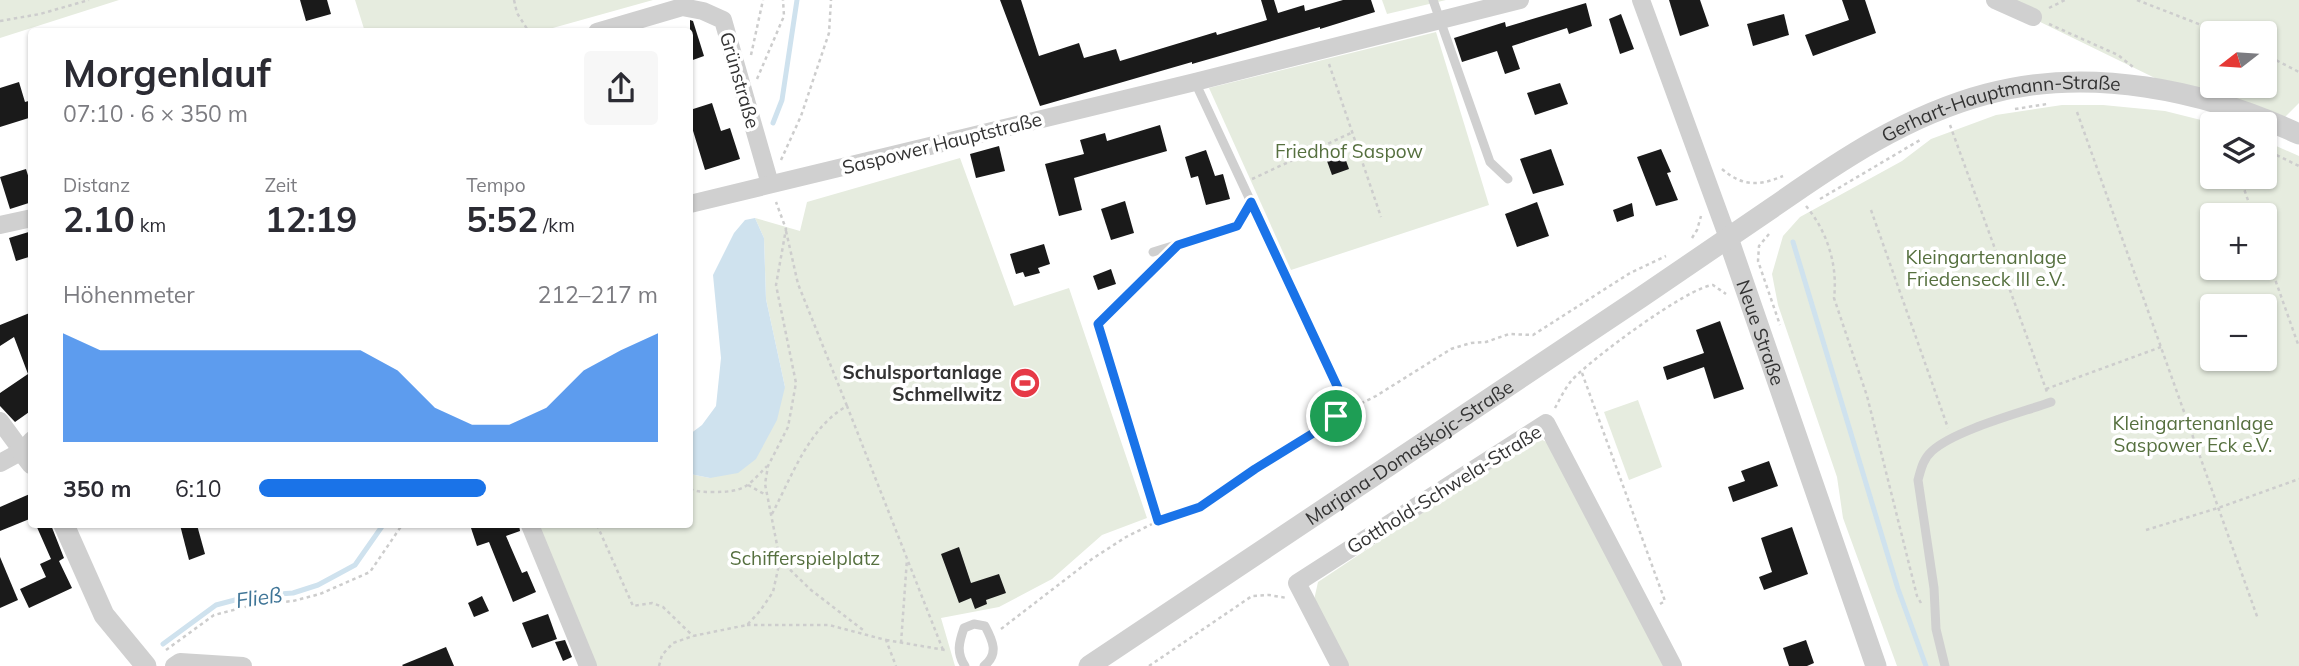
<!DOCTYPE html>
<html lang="de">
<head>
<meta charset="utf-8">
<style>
	:root { --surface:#fff; --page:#f7f7f7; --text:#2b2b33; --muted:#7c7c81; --accent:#1a73e8 }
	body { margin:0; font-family:Mulish,sans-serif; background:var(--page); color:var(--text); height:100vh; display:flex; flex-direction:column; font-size:26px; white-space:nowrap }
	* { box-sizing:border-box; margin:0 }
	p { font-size:23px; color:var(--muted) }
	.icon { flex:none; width:38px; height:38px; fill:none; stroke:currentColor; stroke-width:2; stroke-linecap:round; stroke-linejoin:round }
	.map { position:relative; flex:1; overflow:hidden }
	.details { position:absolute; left:28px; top:28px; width:665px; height:500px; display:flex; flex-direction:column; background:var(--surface); border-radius:7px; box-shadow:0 2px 5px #0004 }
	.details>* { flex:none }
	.needle { width:46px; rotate:253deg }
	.tools { position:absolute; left:2200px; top:21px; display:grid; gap:14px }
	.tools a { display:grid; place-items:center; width:77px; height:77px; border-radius:7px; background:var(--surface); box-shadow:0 2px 5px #0004; font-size:35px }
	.pin { position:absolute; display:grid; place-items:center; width:60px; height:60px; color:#fff; margin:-30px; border:4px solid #fff; border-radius:50%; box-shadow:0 2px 7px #0007 }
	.round { display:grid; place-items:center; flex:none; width:74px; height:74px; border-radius:7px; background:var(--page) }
	.summary { display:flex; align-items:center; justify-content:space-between; height:119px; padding:0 35px }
	h1 { font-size:38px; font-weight:700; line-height:52px }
	.stats { display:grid; grid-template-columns:repeat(3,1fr); gap:10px; height:119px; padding:7px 35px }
	.stats div { display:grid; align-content:center }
	.stats b { font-size:35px; font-weight:700 }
	.stats small { font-size:19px; font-weight:400 }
	.stats p { font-size:19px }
	.chart { height:196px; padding:14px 35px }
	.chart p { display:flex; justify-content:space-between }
	.chart svg { width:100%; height:126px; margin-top:7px; fill:var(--accent); opacity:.7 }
	ul { padding:0 35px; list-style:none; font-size:23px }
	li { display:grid; grid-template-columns:112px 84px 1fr; align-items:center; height:52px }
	li i { height:18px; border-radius:9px; background:var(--accent) }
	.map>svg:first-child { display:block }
	.green { fill:#e6ecdf; fill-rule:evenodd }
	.water { fill:#cfe2ee }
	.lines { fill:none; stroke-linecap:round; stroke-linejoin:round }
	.stream { stroke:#cfe2ee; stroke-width:5 }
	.building { fill:#1a1a1a }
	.path { stroke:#cdcdcd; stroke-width:2.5; stroke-dasharray:3.5 3.5; stroke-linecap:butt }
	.service { stroke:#d0d0d0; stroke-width:9 }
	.minor { stroke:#d0d0d0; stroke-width:18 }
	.tertiary { stroke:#d0d0d0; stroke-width:21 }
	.route-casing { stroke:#fff; stroke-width:14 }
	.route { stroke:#1a73e8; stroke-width:9 }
	.labels { text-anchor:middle; stroke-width:7; stroke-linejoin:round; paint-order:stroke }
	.street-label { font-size:19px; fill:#333; stroke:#fff }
	.park-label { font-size:19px; fill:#56703f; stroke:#fff }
	.poi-label { font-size:19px; font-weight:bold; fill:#333; stroke:#fff; text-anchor:end }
	.water-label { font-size:21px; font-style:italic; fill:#3f7597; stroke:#fff }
</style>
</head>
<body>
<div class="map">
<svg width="2299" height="666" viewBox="0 0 2299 666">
	<rect width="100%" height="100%" fill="#fff"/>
	<!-- green -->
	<g class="green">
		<path d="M0 0H119L0 38Z"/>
		<path d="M355 0H653L542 31 365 32Z"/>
		<path d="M1382 0H1446L1387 14Z"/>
		<path d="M1995 0H2299V103L2284 118 2157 79ZM2212 33H2264V86H2212Z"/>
		<path d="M1436 32 1489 205 1291 270 1209 88Z"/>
		<path d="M2062 105H2103L2165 111 2217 124H2212V177H2264L2265 141 2299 156V666H1897L1843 518 1837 477 1778 305 1772 274 1783 236 1800 217 1902 161 1931 139 1996 115ZM2212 215H2264V268H2212ZM2212 306H2264V359H2212Z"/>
		<path d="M960 158 1014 306 1069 288 1147 518 1102 535 1052 579 999 607 941 618 955 666H592L537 525H690V474L710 478 785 387 766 299 764 238 755 218 800 231 807 202Z"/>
		<path d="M1638 400 1662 467 1629 480 1604 412Z"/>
		<path d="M1540 439 1551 444 1667 666H1348L1314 600 1318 582 1531 440Z"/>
	</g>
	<!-- water -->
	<path class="water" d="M755 218 764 238 766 299 785 387 777 420 756 459 738 473 710 478 690 474V434L702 425 716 406 721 358 713 275 734 233 745 220Z"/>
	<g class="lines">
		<!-- stream -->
		<g class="stream">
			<path d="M773 123 782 100 797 0"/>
			<path d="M1793 242 1898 589 1926 666"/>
			<path d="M163 644 216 605 250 596 293 593 318 585 355 565 383 525"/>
		</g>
	</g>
	<!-- building -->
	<g class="building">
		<path d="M300 0H327L331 14 306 21Z"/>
		<path d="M1000 0H1021L1039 56 1079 43 1084 58 1116 49 1120 61 1216 32 1217 35 1267 20 1261 0H1274L1278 13 1304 5 1305 11 1343 0H1371L1375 12 1320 29V27L1192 64V62L1040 106Z"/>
		<path d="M1669 0H1700L1709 26 1680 36Z"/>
		<path d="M1842 0H1865L1876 33 1813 56 1805 35 1849 20Z"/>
		<path d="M1586 3 1592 26 1569 34 1567 28 1512 46 1520 69 1505 74 1497 51 1462 62 1454 38 1505 22 1506 27Z"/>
		<path d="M1621 14 1634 49 1620 54 1609 19Z"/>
		<path d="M1784 14 1789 35 1753 46 1747 24Z"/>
		<path d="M690 20 693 21 704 56 690 61Z"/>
		<path d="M19 82 25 102 32 100V117L0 127V88Z"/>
		<path d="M1560 83 1568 104 1535 115 1527 93Z"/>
		<path d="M712 103 721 131 730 128 740 159 705 170 690 121V110Z"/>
		<path d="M1160 125 1167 151 1074 178 1082 210 1059 216 1045 164 1084 154 1080 140 1105 133 1107 141Z"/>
		<path d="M999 146 1005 171 976 178 970 154Z"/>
		<path d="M1551 149 1564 185 1533 194 1520 159Z"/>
		<path d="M1661 149 1671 172 1667 173 1678 200 1656 206 1637 157Z"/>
		<path d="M1206 150 1215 176 1223 174 1230 199 1206 205 1198 176 1191 178 1185 157Z"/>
		<path d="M1344 155 1349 169 1332 175 1327 161Z"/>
		<path d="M26 169 32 188V202L10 209 0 177Z"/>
		<path d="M1125 201 1134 233 1111 240 1101 209Z"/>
		<path d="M1537 202 1549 236 1517 247 1505 214Z"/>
		<path d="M1632 203 1634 216 1617 222 1613 210Z"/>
		<path d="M32 231V256L16 261 9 238Z"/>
		<path d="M1044 244 1050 264 1038 268 1040 273 1025 277 1023 272 1016 274 1010 254Z"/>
		<path d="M1111 269 1116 284 1098 290 1093 276Z"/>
		<path d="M32 312V410L15 422 0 406V393L28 374 14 337 0 346V325Z"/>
		<path d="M1720 321 1744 389 1714 399 1704 367 1667 380 1663 367 1704 353 1696 330Z"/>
		<path d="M1769 461 1778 486 1733 502 1728 487 1745 481 1741 471Z"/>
		<path d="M32 493V518L0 531V507Z"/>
		<path d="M36 525H51L64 558 59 561 72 588 29 608 20 589 46 577 40 564 51 559Z"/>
		<path d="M180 525H197L205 554 189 560Z"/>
		<path d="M470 525H519L520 531 506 536 522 573 527 571 536 592 513 602 489 542 477 546Z"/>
		<path d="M1792 527 1808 574 1764 590 1759 577 1772 572 1761 538Z"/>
		<path d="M959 547 971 583 999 574 1006 593 986 600 987 604 975 609 971 598 959 603 941 554Z"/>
		<path d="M0 557 18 600 0 608Z"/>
		<path d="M482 596 489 611 474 617 468 603Z"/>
		<path d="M548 614 557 639 532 648 522 623Z"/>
		<path d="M565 640 572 657 563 661 555 642Z"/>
		<path d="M1806 640 1814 663 1807 666H1789L1783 648Z"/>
		<path d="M446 647 454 666H403L402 665Z"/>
	</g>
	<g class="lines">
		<!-- path -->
		<g class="path">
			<path d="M514 0 517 13 529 32"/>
			<path d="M2137 0 2222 33"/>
			<path d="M2049 8 2065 0"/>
			<path d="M0 21 40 14 89 0"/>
			<path d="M2049 24 2118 55 2133 67"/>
			<path d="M2264 54 2299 72"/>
			<path d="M751 55 763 0"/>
			<path d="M1329 64 1381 217"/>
			<path d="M757 79 784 16 783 0"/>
			<path d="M2015 109 2047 104"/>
			<path d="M2077 112 2258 619"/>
			<path d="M1950 125 2047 392"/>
			<path d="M2264 149 2299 166"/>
			<path d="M781 160 801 116 829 33 831 0"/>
			<path d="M1722 169C1743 187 1759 186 1783 176"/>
			<path d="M2240 177 2253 215"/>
			<path d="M1252 179 1351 133"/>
			<path d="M1820 199 1920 140"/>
			<path d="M1806 206C1827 231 1838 265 1834 298L1867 396 1917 596 1921 603"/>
			<path d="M1871 210 1948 428"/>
			<path d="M786 231 798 284 847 406"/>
			<path d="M1769 234 1759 246 1758 261 1780 325"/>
			<path d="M1692 238 1697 230 1701 216"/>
			<path d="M2264 248 2299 347"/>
			<path d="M1582 373 1665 601 1660 604"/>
			<path d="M2046 389 2161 347"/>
			<path d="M1555 408C1560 399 1565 388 1572 380 1591 359 1688 287 1713 285L1726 294"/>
			<path d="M1336 416 1376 396 1451 349 1471 343 1486 342 1509 334 1533 335 1630 273 1666 256"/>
			<path d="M748 485 766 495"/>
			<path d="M690 489C697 492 704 492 712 492 744 492 746 488 767 466"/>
			<path d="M772 514C792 476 809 427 847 406L943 650"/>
			<path d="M1158 521 1098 324 1162 263"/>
			<path d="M597 525 633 606 652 603 663 607 693 636"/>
			<path d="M2146 530 2218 508 2299 479"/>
			<path d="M780 560 811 590 863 630"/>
			<path d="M747 625H829L886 640 896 666"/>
			<path d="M1001 629 1092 559 1126 537 1158 521 1200 507 1255 469 1328 424C1339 412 1340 404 1338 388L1257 214"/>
			<path d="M886 640 945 650"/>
			<path d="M901 643 907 559"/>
			<path d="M166 650 214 615 253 605 293 601 320 594 370 572 402 525"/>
			<path d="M659 666 662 655 673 643 693 636 747 625 760 611 773 592 780 560 765 484 768 466 788 427 796 383 776 285 786 229 776 202"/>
			<path d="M1149 666 1252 596 1269 595 1287 598"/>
		</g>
		<!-- service -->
		<g class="service">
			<path d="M1433 0 1490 162 1508 179"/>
			<path d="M1153 252 1237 226 1251 202 1195 82"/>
			<path d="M965 666C956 653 959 642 964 628L974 624 985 626C993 641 999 654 984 666"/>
			<path d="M1945 666 1936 629 1934 588 1918 480C1921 469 1923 459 1932 451 1955 430 2020 413 2051 402"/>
		</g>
		<!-- minor -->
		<g class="minor">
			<path d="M1641 0 1728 238"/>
			<path d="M1995 0 2033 17"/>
			<path d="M597 32 682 7 703 11 723 20 770 184"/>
			<path d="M690 204 1195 82 1520 0"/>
			<path d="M0 225 32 218"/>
			<path d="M0 421 22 451"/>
			<path d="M0 463 22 451 32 440"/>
			<path d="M530 525 588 666"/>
			<path d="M174 666 180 662 243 666"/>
			<path d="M1340 666 1297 583 1546 423 1673 666"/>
		</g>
		<!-- tertiary -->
		<g class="tertiary">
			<path id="s1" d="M1728 238 1876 666"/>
			<path d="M22 451 32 464"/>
			<path d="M64 525 104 615 146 666"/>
			<path id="s2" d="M1089 666C1272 543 1457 421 1640 298 1684 268 1728 238 1772 208 1839 161 1907 115 1987 94 2089 66 2204 90 2299 134"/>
		</g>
	</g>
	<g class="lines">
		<!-- route casing -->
		<g class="route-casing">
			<path id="route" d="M1251 202 1338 388C1340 404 1339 412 1328 424L1255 469 1200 507 1158 521 1098 324 1178 245 1237 226Z"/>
		</g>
		<!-- route -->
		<use href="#route" class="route"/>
	</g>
	<!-- icons -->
	<defs>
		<g id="stadium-disc" transform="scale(1.575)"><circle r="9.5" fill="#e63946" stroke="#fff"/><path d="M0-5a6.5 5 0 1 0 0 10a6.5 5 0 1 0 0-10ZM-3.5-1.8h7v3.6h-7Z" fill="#fff"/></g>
	</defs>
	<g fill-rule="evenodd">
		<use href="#stadium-disc" x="1025" y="383"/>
	</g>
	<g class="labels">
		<!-- street labels -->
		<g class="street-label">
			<text transform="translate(740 80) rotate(74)" y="7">Grünstraße</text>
			<text dy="7" stroke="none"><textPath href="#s2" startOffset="1078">Gerhart-Hauptmann-Straße</textPath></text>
			<text transform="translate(942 143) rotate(-14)" y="7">Saspower Hauptstraße</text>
			<text dy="7" stroke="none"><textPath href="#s1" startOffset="100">Neue Straße</textPath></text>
			<text dy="7" stroke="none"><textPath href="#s2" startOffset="385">Marjana-Domaškojc-Straße</textPath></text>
			<text transform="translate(1444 489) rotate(-32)" y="7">Gotthold-Schwela-Straße</text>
		</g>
		<!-- park labels -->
		<g class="park-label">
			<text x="1349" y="158">Friedhof Saspow</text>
			<text x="1986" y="264">Kleingartenanlage<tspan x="1986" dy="22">Friedenseck III e.V.</tspan></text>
			<text x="2193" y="430">Kleingartenanlage<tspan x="2193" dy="22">Saspower Eck e.V.</tspan></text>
			<text x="805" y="565">Schifferspielplatz</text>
		</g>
		<!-- poi labels -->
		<g class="poi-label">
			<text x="1002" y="379">Schulsportanlage<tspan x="1002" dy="22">Schmellwitz</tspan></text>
		</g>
		<!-- water labels -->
		<g class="water-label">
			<text transform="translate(259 598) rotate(-8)" y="7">Fließ</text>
		</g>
	</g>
</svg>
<div class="tools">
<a><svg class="needle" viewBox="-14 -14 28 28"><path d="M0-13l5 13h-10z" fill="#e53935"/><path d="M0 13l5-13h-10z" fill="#7c7c81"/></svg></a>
<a><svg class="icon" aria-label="layers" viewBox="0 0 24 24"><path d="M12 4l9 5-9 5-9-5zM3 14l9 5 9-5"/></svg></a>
<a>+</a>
<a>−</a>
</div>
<div class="pin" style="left:1336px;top:416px;background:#1e9e55"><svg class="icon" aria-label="arrive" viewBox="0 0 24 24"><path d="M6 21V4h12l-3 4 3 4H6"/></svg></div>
<section class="details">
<div class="summary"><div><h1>Morgenlauf</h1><p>07:10 · 6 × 350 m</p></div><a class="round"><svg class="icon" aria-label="share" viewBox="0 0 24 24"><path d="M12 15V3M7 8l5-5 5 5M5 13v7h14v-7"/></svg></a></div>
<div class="stats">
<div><p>Distanz</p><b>2.10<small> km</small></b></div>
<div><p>Zeit</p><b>12:19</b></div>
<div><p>Tempo</p><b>5:52<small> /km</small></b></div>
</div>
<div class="chart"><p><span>Höhenmeter</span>212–217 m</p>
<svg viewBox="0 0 160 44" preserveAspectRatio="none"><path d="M0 44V6L10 12L20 12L30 12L40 12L50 12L60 12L70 12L80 12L90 19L100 32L110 38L120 38L130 32L140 19L150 12L160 6V44z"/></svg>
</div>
<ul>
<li><b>350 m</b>6:10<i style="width:57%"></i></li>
</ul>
</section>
</div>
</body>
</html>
